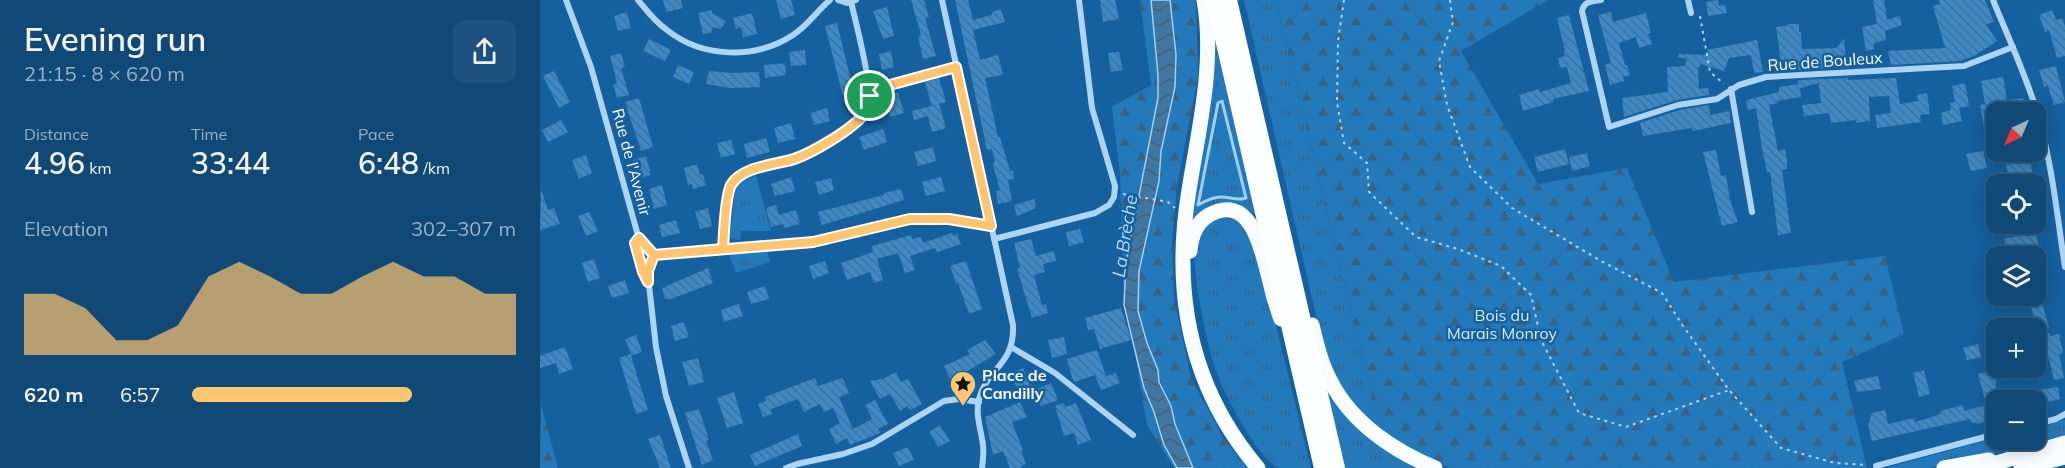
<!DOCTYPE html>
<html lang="en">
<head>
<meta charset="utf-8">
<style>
	:root { --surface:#104876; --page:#1e527e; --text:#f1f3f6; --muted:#9cb2c5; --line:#306088; --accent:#ffc56f }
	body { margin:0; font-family:Mulish,sans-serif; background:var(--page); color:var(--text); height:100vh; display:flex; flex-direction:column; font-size:22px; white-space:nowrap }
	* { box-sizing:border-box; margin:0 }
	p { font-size:20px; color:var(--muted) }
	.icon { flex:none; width:33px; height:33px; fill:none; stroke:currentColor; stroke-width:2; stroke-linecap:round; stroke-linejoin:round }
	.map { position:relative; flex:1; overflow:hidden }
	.side { display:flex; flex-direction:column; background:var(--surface); width:540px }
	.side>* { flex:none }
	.needle { width:39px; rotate:224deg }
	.buttons { position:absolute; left:1446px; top:102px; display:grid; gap:12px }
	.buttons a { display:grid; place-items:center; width:60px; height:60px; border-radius:12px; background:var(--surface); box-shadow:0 3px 15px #0003,0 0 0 2px var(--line); font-size:30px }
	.pin { position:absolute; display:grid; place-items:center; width:51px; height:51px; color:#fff; margin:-26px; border:3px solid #fff; border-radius:50%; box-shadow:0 2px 6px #0007 }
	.round { display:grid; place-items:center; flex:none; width:63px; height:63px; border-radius:12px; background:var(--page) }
	.headline { display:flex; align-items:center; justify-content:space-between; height:102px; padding:0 24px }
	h1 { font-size:33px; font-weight:600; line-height:45px }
	.figures { display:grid; grid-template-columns:repeat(3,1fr); gap:9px; height:102px; padding:6px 24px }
	.figures div { display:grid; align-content:center }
	.figures b { font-size:30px; font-weight:600 }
	.figures small { font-size:16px; font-weight:400 }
	.figures p { font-size:16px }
	.chart { height:168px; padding:12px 24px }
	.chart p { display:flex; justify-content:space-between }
	.chart svg { width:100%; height:108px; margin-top:6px; fill:var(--accent); opacity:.7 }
	ul { padding:0 24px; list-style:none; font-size:20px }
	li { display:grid; grid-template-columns:96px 72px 1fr; align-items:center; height:45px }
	li i { height:15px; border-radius:8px; background:var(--accent) }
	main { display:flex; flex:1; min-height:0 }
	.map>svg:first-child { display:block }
	.grass { fill:url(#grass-tufts) }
	.forest { fill:url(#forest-firs) }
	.water { fill:url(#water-waves); stroke:#9fd1f6; stroke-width:1.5 }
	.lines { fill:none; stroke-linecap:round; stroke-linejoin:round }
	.stream { stroke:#9fd1f6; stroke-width:3 }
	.building { fill:url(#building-back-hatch) }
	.path { stroke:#add5f3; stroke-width:2; stroke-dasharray:3 4.5; stroke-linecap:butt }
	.minor { stroke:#add5f3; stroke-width:6 }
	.primary { stroke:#f9fcff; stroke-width:15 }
	.trunk { stroke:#fcfeff; stroke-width:16 }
	.route-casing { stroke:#fff; stroke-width:12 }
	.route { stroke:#ffc56f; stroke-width:8 }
	.labels { text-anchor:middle; stroke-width:5; stroke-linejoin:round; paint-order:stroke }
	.street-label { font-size:16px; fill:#fff; stroke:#15609e }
	.park-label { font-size:16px; fill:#d5ecfd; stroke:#15609e }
	.poi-label { font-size:16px; font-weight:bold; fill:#fff; stroke:#15609e; text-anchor:start }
	.water-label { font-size:18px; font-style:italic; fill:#badefa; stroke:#15609e }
</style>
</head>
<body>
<main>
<section class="side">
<div class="headline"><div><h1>Evening run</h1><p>21:15 · 8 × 620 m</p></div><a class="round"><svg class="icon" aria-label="share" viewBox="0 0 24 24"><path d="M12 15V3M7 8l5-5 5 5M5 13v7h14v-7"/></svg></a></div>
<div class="figures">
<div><p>Distance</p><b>4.96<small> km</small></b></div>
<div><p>Time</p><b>33:44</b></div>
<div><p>Pace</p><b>6:48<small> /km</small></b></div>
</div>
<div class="chart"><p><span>Elevation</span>302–307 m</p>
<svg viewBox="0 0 160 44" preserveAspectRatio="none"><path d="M0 44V19L10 19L20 25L30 38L40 38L50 32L60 12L70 6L80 12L90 19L100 19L110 12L120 6L130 12L140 12L150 19L160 19V44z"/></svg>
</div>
<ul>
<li><b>620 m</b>6:57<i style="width:68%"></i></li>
</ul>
</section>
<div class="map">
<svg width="1525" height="468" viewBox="0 0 1525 468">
	<defs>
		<pattern id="grass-tufts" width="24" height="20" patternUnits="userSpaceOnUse" patternTransform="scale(1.5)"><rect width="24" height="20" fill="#2479bb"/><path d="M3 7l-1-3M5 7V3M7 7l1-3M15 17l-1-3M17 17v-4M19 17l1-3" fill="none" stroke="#386284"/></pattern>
		<pattern id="forest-firs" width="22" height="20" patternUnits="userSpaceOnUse" patternTransform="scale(1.5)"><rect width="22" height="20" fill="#2479bb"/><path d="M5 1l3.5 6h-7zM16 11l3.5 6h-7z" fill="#386284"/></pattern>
		<pattern id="water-waves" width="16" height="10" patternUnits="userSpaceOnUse" patternTransform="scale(1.5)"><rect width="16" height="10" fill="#4176a1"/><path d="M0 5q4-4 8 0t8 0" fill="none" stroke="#475f72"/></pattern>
		<pattern id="building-back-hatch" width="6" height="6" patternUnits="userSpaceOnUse" patternTransform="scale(1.5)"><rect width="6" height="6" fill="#3d89c5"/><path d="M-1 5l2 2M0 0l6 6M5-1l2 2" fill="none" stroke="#437195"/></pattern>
	</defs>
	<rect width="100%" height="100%" fill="#15609e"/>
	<!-- grass -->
	<g class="grass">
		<path d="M704 0H736L835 410 855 440 818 411 787 364Z"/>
		<path d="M675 41 716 215 704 208 681 204 651 225Z"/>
		<path d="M216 176 231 231H201L200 240 190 238 195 191 198 183Z"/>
		<path d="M682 217 700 219 717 248 771 468C762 468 748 468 739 468 719 462 681 388 675 368 667 344 648 258 657 236 661 226 673 220 682 217Z"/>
		<path d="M227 251 230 262 196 273 189 255Z"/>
		<path d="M788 389 883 468H803L784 390Z"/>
		<path d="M1525 420V436C1478 443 1435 463 1388 468 1374 468 1359 468 1345 468L1456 438 1496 440V428Z"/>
	</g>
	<!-- forest -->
	<g class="forest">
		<path d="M600 0H656L658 76 637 186 632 243 634 299 651 378 683 437 707 468H634L607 425 583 283 580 175 572 107 611 85Z"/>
		<path d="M736 0H1008L921 51 998 184 1087 168 1134 282 1345 256 1364 334 1302 362 1327 468H911L885 459 855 440 835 410Z"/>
		<path d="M1 404 18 468H0Z"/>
	</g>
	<!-- water -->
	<path class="water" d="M611 0H630L636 55 635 87 621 151 619 181 599 271 598 311 607 343 618 370 619 382 631 406 635 424 653 468H637L624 445 614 412 604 388 584 305 586 262 618 98V75Z"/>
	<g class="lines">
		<!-- stream -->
		<path class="stream" d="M682 101 706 198C697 201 690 197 681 197 673 197 665 201 658 205L678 103Z"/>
	</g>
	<!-- building -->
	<g class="building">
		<path d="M123 0H141L143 8 126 12Z"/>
		<path d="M236 0H251L255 15 241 19Z"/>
		<path d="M371 0H384L389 17 385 18 396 56 383 59 378 36 381 35Z"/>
		<path d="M415 0H428L433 20 452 15V12L461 9 465 22 433 30 440 60 458 55 463 75 445 78 458 137H460L470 171H473L474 179 468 180 472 201 458 204 456 191 460 190 454 169 453 163 455 162 452 149 447 150Z"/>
		<path d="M560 0H575L579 19 563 22Z"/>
		<path d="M1178 0 1179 6 1185 5 1187 13 1168 16 1166 2Z"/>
		<path d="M1333 0H1344L1347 20 1360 16 1362 25 1345 31 1346 40 1334 43V49L1326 51 1322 27 1337 24Z"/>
		<path d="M1399 0H1445L1454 22 1446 24 1457 41 1434 56 1420 61 1351 65 1348 51 1405 48 1393 6 1400 4Z"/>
		<path d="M347 7 354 36 343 39 333 11Z"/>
		<path d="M172 10V13L186 21 181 29 173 27 171 33 163 34 158 13Z"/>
		<path d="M1512 10 1516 20 1522 18 1525 26V56L1517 58 1509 30 1505 32 1499 15Z"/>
		<path d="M87 12 91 28 78 31 74 16Z"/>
		<path d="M1071 12 1073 22 1106 13 1111 33 1108 34 1112 44 1099 48 1096 37 1079 43 1085 65H1087L1090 75 1083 77 1084 81 1070 85 1065 65 1071 63 1058 15Z"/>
		<path d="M212 13 217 34 203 37 201 27 196 29 193 18Z"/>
		<path d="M1029 15 1049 91 1013 99V102L983 111 979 95 999 89 1000 92 1031 83 1027 67 1020 68 1018 58 1025 56 1023 52 1025 51 1017 18Z"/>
		<path d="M297 23 314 93 303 96 285 26Z"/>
		<path d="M1247 24H1259V32H1261L1262 49 1296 48 1304 39 1307 67 1257 70V68L1242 69 1236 27 1247 26Z"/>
		<path d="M109 39 131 50 125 61 103 51Z"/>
		<path d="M1217 40 1223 72 1214 73 1211 55 1189 58 1184 71 1160 64V67H1158L1159 89 1168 88 1169 95 1137 100 1084 117 1082 98 1128 92 1127 67 1145 66 1147 59 1138 57 1139 54 1168 55 1167 50Z"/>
		<path d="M265 50 266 65 251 66 249 52Z"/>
		<path d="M351 51 354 67 342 70 339 54Z"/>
		<path d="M579 52 583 70 571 72 568 53Z"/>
		<path d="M81 53 85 67 81 68 89 95 77 98 73 84 77 83 70 56Z"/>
		<path d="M245 63 246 75 225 78 224 65Z"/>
		<path d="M138 65 154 72 149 84 133 77Z"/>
		<path d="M1516 66 1525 102 1514 105 1508 86 1504 87 1499 70Z"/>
		<path d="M14 71 30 102 19 108 3 76Z"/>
		<path d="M169 71 191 73 219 72 220 87 191 88 166 84Z"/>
		<path d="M1463 77 1467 100 1483 98 1489 112H1477L1476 109 1454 112 1456 122V141L1447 143 1440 105 1445 104 1441 81Z"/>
		<path d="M399 78 406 102 392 106 385 82Z"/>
		<path d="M1308 78V80L1356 78 1360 104 1378 101 1377 95 1387 93 1390 114 1380 115 1381 122 1337 128 1335 115 1351 113 1349 96 1329 97 1330 121 1316 123V120L1291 123 1289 113 1264 116 1262 105 1281 103 1279 83 1260 88 1261 97 1237 101 1238 103 1229 105 1238 151 1245 149 1247 160V169L1242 170 1251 233 1238 235 1230 172H1227L1222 148 1216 108 1208 110 1206 100 1239 92V87L1259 84V86L1258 80Z"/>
		<path d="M1425 83 1429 106 1419 108 1422 121 1403 125 1401 113 1411 110 1410 103 1415 102 1412 86Z"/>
		<path d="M358 92 364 113 350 117 345 96Z"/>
		<path d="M99 98 113 147 101 151 85 102Z"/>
		<path d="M399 104 406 128 392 132 388 116 374 120 372 111Z"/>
		<path d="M1169 105 1170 115 1189 111 1191 123 1153 131 1152 128 1103 136 1100 123 1139 110Z"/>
		<path d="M287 108 290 121 274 125 271 113Z"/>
		<path d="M21 120 28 132 8 142 2 130Z"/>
		<path d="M251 123 255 139 238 143 234 128Z"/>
		<path d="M343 129 347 142 324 150 319 137Z"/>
		<path d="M226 138 230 152 207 158 204 144Z"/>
		<path d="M191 140 195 154 181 158 177 143Z"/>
		<path d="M393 147 396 161 378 166 374 152Z"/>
		<path d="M1025 149 1029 164 998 172 994 157Z"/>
		<path d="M1176 150 1181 176 1186 175 1190 200 1198 222 1182 226 1163 152Z"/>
		<path d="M1443 151 1447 168 1431 171 1426 154Z"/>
		<path d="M1469 152H1485L1486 156 1489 155 1493 175 1478 179 1479 182 1470 184 1466 165 1471 164Z"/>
		<path d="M1047 153 1050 166 1032 171 1029 157Z"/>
		<path d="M46 155 52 173 39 179 32 160Z"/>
		<path d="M106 156 111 175 98 178 93 160Z"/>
		<path d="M157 164 160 175 163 174 166 185 153 189 152 184 148 185 144 168Z"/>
		<path d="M251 177 255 191 235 196 231 184Z"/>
		<path d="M401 177 405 191 386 196 382 182Z"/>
		<path d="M291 178 294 190 279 195 275 182Z"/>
		<path d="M122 185 127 205 114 209 109 189Z"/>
		<path d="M1 189 8 210 14 208 20 224 0 230Z"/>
		<path d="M361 189 364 200 282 225 278 212 344 195V193Z"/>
		<path d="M494 199 496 208 477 216 474 205Z"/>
		<path d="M236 205 239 215 256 210 260 224 244 228 243 224 231 227 226 208Z"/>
		<path d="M168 208 172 226 160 229 155 212Z"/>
		<path d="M49 212 58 231 46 236 38 216Z"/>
		<path d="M136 220 140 233 122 237 119 225Z"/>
		<path d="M1494 227 1500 250 1484 254 1480 244 1466 248 1464 239 1482 235 1481 230Z"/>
		<path d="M540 229 544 242 529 246 526 232Z"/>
		<path d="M412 233 413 236 417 234 421 244 397 252 395 248 370 256 375 270 365 273 358 253 337 259 343 280 334 283 330 272 307 280 301 263 333 252 332 246 371 235 372 239 381 237 383 243Z"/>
		<path d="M491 239 496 256 514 251 516 261 503 264 505 272 494 275 502 305 506 304 508 313 492 318 477 269 480 268 474 243Z"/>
		<path d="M54 259 60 278 48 282 42 263Z"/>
		<path d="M285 261 289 273 273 279 269 266Z"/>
		<path d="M426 261 442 309 429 314 418 283 416 284 410 266Z"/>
		<path d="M168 268 173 283 131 299H125L122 288Z"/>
		<path d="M85 280 89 293 72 298 68 286Z"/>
		<path d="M225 286 229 299 211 304 207 292Z"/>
		<path d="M1488 296H1500L1509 328 1497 329Z"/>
		<path d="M199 304 203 316 184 322 181 310Z"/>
		<path d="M581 308 591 340 560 349 554 329 548 330 545 318Z"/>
		<path d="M144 322 149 337 135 341 131 326Z"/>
		<path d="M1510 333V336L1519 334 1523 353 1519 354 1524 378 1514 380 1509 359H1506L1500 335Z"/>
		<path d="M96 335 102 352 91 356 108 410 96 414 79 358 91 354 85 339Z"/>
		<path d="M524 337 527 354 512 358 508 340Z"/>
		<path d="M445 340 456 354 429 370 410 379 404 366 430 354 427 350Z"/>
		<path d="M1438 344 1441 357 1427 360 1423 348Z"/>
		<path d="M25 347 33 369 19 374 16 363 0 368V356Z"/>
		<path d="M557 350 566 376 576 373 580 383 561 390 555 375 535 382 533 381 527 359Z"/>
		<path d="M158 358 164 382 149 386 142 362Z"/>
		<path d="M483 368 495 397 482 402 471 373Z"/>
		<path d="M1384 370 1390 394 1379 397 1373 373Z"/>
		<path d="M1456 370V400H1445L1438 374Z"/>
		<path d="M356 372 361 382 368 379 382 404 370 410 367 406 360 411 350 394 340 399 330 381 343 379Z"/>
		<path d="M1338 376 1341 389 1317 392 1314 381Z"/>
		<path d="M275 378 278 386 302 378 304 381 309 393 299 397 313 429 332 419 325 405 335 400 348 424 338 429 340 433 310 445 307 438 296 444 289 429 300 423 293 408 284 412 280 404 264 412 258 399 231 409 232 414 223 417 218 404 226 401 225 397Z"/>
		<path d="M511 383 518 400 501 406 495 390Z"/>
		<path d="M1518 387 1520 399 1508 402 1507 398 1502 399 1500 390Z"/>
		<path d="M194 392 203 423 187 428 177 398Z"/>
		<path d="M480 402 487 417 472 422 483 450 481 451 486 464 481 466 482 468H470L463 451 453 455 445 417Z"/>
		<path d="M524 403 525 407 536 403 551 440 538 445 534 433 524 436 515 406Z"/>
		<path d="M1450 404 1454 419 1437 424V422L1432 423 1430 419 1332 441 1328 426 1332 413 1345 410 1348 424 1374 418 1375 422 1401 414 1400 411 1423 405 1424 411Z"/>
		<path d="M159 409 169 440 166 441 173 460 162 465 145 413Z"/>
		<path d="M400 425 410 441 398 447 389 432Z"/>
		<path d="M258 434 262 446 215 466 210 455Z"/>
		<path d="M120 435 131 468H120L108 439Z"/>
		<path d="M368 447 374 460 359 466 353 453Z"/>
	</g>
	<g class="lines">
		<!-- path -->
		<g class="path">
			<path d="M804 0 798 41 797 102 804 143 827 163 829 192 876 237 918 249 961 266 991 295 1001 340 1039 413 1086 427 1189 390"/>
			<path d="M910 0 913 22 899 61 907 105 930 167 972 208 1061 261 1122 293 1143 326 1189 390 1241 448 1295 463 1327 465"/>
			<path d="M1160 16 1170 72 1184 84"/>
			<path d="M337 88 410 68"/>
			<path d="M583 194 628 202 635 208"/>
			<path d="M97 251 101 266"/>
		</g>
		<!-- minor -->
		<g class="minor">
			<path d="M26 0 51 67 97 232 102 243 114 255 108 276 116 347 126 396 149 468"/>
			<path d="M98 0C107 11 115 22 127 30 162 58 215 60 253 35 267 26 277 11 290 0"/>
			<path d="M298 0 307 3 316 0"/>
			<path d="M402 0 473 325C475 365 447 368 439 399 435 415 441 429 443 445 444 452 443 460 442 468"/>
			<path d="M1061 0C1053 1 1044 1 1042 11L1069 127 1138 105 1177 99 1199 85 1226 77 1424 66 1473 47"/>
			<path d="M1148 0 1151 13"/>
			<path d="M1453 0C1468 37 1485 73 1497 112 1512 162 1517 215 1525 267"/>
			<path d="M1191 89 1212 212"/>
			<path d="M454 239 555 213 569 205 574 197 575 186 552 108 539 0"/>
			<path d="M183 249C184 235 185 196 191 185 199 171 218 169 231 165 258 158 323 131 329 102 332 86 316 22 311 2"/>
			<path d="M114 255 273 242 370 219H409L451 226"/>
			<path d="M471 347 515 373 593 435"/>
			<path d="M1496 424 1516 419 1525 414"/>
			<path d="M1336 466 1456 434"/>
			<path d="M246 468 257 464 303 454 332 444 404 401 419 399 439 402"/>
		</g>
		<!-- primary -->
		<g class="primary">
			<path d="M664 0C675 64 659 127 649 190 632 292 650 388 718 468"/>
			<path d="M650 251C651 236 656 223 669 215 712 192 722 252 729 278 732 292 736 306 741 319"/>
			<path d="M772 325C777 345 781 364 791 382 812 423 854 451 895 468"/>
			<path d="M1404 468 1449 460"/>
			<path d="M1439 468 1525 443"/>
			<path d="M1481 468 1525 457"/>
		</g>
		<!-- trunk -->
		<g class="trunk">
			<path d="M674 0 782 468"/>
			<path d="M689 0 797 468"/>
		</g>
	</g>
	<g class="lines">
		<!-- route casing -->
		<g class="route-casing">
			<path id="route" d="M330 96C329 103 328 109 324 114 313 129 272 153 254 159 236 165 202 166 191 185 185 196 184 235 183 249L114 255 99 238 95 243 103 272 108 282V271L114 255 273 242 370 219H409L451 226 416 67 335 89H329L330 96"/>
		</g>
		<!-- route -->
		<use href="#route" class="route"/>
	</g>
	<!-- icons -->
	<defs>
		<g id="sight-pin" transform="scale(1.35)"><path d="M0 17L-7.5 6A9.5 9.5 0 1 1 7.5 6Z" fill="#ffc56f" stroke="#15609e"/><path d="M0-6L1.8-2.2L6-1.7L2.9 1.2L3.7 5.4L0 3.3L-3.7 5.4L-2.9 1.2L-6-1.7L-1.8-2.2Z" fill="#111"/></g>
	</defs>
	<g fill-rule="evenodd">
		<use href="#sight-pin" x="423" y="384"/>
	</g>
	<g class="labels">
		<!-- street labels -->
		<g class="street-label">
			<text transform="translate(1285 61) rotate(-4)" y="6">Rue de Bouleux</text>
			<text transform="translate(92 162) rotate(75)" y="6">Rue de l'Avenir</text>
		</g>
		<!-- park labels -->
		<g class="park-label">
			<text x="962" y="321">Bois du<tspan x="962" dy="18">Marais Monroy</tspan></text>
		</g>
		<!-- poi labels -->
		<g class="poi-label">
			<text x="442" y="381">Place de<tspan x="442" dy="18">Candilly</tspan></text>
		</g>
		<!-- water labels -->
		<g class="water-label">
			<text transform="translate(585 236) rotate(-81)" y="6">La Brèche</text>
		</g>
	</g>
</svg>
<div class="buttons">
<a><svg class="needle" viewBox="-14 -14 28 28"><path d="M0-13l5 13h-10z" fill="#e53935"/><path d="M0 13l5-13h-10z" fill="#9cb2c5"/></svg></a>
<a><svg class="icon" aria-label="locate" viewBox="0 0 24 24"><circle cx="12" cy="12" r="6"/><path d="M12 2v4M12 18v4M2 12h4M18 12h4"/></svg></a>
<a><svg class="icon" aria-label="layers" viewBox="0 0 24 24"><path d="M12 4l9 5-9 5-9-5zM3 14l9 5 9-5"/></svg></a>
<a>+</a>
<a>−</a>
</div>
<div class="pin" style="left:330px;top:96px;background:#1e9e55"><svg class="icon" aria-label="arrive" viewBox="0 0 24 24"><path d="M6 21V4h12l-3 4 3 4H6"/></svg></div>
</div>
</main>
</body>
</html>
